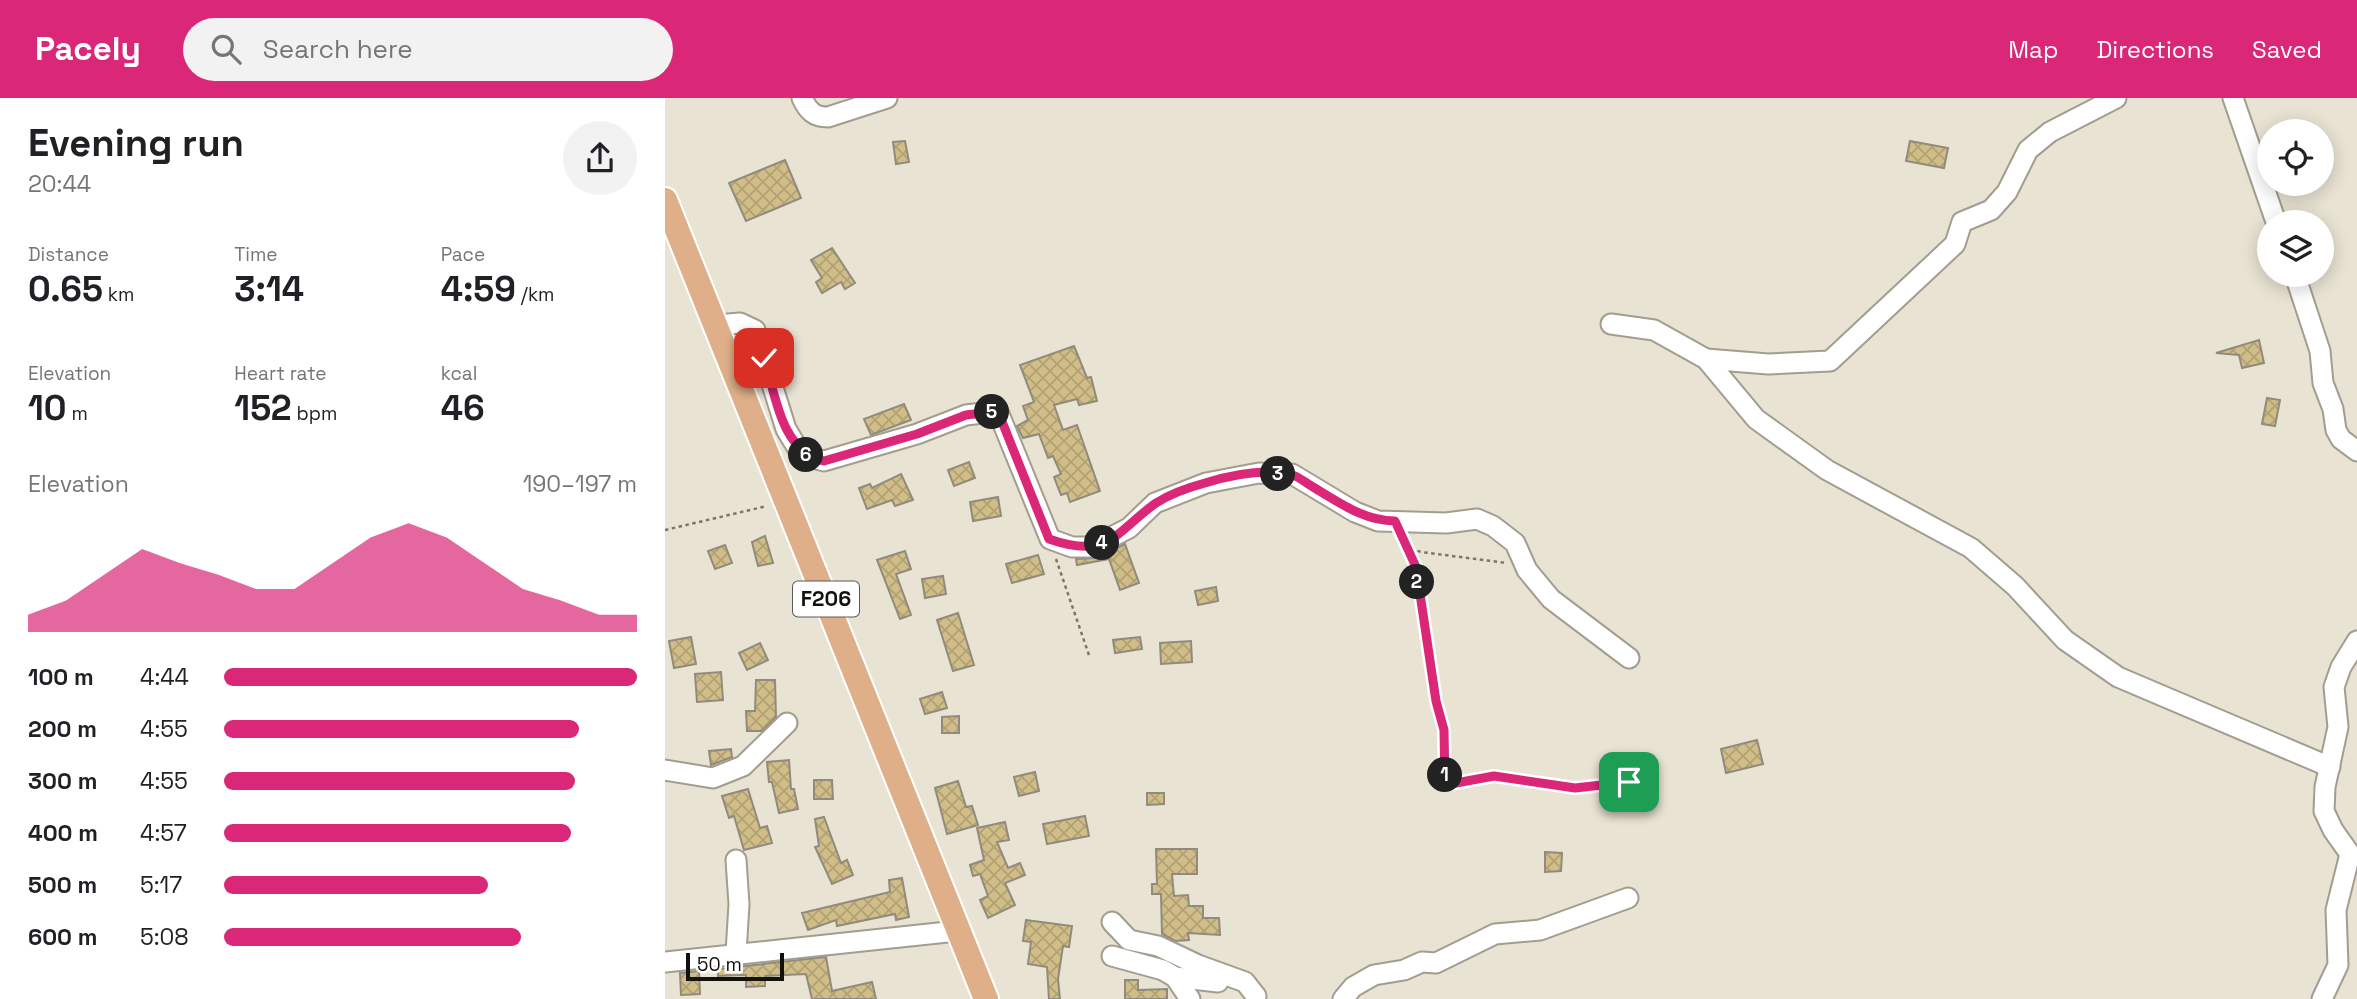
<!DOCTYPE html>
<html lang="en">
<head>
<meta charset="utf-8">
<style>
	:root { --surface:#fff; --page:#f2f2f2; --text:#202124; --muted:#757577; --accent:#db2777 }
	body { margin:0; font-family:"Space Grotesk",sans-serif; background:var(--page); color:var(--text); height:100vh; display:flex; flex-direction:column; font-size:26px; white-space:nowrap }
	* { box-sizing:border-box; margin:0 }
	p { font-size:23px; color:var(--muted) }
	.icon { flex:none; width:38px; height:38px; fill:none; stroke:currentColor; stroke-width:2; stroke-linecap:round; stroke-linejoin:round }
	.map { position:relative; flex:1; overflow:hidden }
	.panel { display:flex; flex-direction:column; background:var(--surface); width:665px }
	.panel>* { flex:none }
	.tools { position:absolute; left:1592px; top:21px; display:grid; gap:14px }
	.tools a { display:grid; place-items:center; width:77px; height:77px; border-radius:50%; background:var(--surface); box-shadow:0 4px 18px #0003; font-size:35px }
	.scale { position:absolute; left:21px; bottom:18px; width:98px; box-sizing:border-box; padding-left:7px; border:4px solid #13110c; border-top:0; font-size:19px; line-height:24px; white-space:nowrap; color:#13110c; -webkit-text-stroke:5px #fff; paint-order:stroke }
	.pin { position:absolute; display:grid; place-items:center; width:60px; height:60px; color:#fff; margin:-30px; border-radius:14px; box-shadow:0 4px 10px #0006 }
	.km { position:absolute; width:35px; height:35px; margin:-18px; border-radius:50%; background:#222; color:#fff; font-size:19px; line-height:35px; text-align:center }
	.round { display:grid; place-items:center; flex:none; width:74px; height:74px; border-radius:37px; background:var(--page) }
	.head { display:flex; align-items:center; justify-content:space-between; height:119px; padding:0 28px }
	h1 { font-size:38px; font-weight:600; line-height:52px }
	.metrics { display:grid; grid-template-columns:repeat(3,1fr); gap:10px; height:119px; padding:7px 28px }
	.metrics div { display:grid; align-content:center }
	.metrics b { font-size:35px; font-weight:600 }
	.metrics small { font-size:19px; font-weight:400 }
	.metrics p { font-size:19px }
	.chart { height:196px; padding:14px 28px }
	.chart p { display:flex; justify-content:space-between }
	.chart svg { width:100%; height:126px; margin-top:7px; fill:var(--accent); opacity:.7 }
	ul { padding:0 28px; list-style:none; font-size:23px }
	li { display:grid; grid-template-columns:112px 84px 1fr; align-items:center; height:52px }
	li i { height:18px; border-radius:9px; background:var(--accent) }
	header { display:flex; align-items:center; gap:42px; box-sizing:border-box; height:98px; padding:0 35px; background:var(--accent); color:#fff }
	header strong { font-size:33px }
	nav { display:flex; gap:38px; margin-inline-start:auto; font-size:24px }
	.search { width:490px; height:63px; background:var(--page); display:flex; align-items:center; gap:18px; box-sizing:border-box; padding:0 24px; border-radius:38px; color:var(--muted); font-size:26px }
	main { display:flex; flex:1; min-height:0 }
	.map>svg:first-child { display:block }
	.building { fill:url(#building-cross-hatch); stroke:#908b7d; stroke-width:2 }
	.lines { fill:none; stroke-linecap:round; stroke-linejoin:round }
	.minor-casing { stroke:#a29d8e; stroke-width:23 }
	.major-casing { stroke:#fff; stroke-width:28 }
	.path { stroke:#7a766c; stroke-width:2.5; stroke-dasharray:3.5 3.5; stroke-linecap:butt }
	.minor { stroke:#fff; stroke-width:19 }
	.major { stroke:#dfaf89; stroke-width:24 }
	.route-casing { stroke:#fff; stroke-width:14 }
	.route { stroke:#db2777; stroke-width:9 }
	.labels { text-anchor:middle; stroke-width:7; stroke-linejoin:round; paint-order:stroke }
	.shield { fill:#fff; stroke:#5a5855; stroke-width:2 }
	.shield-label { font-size:21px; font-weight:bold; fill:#13110c }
</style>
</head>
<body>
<header>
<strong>Pacely</strong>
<div class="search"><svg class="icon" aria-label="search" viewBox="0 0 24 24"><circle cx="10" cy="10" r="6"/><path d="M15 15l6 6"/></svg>Search here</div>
<nav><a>Map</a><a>Directions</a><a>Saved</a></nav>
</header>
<main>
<section class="panel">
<div class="head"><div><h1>Evening run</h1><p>20:44</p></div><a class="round"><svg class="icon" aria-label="share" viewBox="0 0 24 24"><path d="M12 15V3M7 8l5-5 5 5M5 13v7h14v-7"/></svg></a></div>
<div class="metrics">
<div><p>Distance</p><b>0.65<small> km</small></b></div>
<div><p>Time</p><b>3:14</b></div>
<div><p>Pace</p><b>4:59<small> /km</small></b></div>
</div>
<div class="metrics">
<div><p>Elevation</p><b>10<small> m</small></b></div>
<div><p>Heart rate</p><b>152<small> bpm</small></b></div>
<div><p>kcal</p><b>46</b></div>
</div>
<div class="chart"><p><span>Elevation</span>190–197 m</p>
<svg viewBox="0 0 160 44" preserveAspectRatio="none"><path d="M0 44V38L10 33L20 24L30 15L40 20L50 24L60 29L70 29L80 20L90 11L100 6L110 11L120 20L130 29L140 33L150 38L160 38V44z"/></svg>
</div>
<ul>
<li><b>100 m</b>4:44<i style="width:100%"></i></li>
<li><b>200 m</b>4:55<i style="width:86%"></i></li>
<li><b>300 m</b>4:55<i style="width:85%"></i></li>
<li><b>400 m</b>4:57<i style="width:84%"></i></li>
<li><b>500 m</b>5:17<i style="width:64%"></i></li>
<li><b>600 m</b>5:08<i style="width:72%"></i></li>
</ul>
</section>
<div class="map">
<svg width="1692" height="901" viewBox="0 0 1692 901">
	<defs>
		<pattern id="building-cross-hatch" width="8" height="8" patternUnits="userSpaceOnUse" patternTransform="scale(1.75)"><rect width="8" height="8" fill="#d0bd87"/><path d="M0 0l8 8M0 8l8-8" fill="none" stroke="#b2a173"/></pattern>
	</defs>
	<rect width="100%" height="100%" fill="#e8e3d3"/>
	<!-- building -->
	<g class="building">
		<path d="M240 43 244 64 231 66 228 44Z"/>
		<path d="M1245 43 1283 50 1279 70 1241 63Z"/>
		<path d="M120 62 136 100 81 123 64 85Z"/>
		<path d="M167 150 190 185 180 191 176 184 157 195 151 184 157 180 146 162Z"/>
		<path d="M1594 242 1599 265 1577 270 1574 257 1551 255Z"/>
		<path d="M409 248 422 280 426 279 432 303 414 307 412 301 389 307 398 332 412 327 435 393 405 404 402 395 396 397 389 379 396 376 388 358 383 360 374 336 358 340 352 328 363 322 358 308 369 304 355 267Z"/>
		<path d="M1602 300 1615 302 1610 328 1597 326Z"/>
		<path d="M239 306 246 322 206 337 199 321Z"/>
		<path d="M304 364 310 380 289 388 283 372Z"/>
		<path d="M236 376 248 402 230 408 227 402 202 411 194 390 205 386 207 390Z"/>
		<path d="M333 399 336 418 308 423 305 404Z"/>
		<path d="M100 438 108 465 93 468 87 444Z"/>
		<path d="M460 446 474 485 455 492 444 461 412 467 411 461 432 460Z"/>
		<path d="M60 447 67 465 50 471 43 453Z"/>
		<path d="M240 453 246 471 231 476 246 517 235 521 212 462Z"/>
		<path d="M373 457 379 476 347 485 341 466Z"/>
		<path d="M278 478 281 496 260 500 257 481Z"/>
		<path d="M551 489 553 503 533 507 530 493Z"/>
		<path d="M293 515 309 567 288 573 272 522Z"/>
		<path d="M26 539 31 566 9 570 4 543Z"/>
		<path d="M475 539 477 551 450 555 448 542Z"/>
		<path d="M526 543 527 564 496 566 495 545Z"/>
		<path d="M95 545 103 562 82 572 74 555Z"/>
		<path d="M56 574 58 602 32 604 30 576Z"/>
		<path d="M91 582H110L111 619 97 633H82L81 613H90Z"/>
		<path d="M277 594 282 610 260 616 255 601Z"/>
		<path d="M294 618V635H277V619Z"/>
		<path d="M1092 642 1098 666 1061 675 1056 651Z"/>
		<path d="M66 651 67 659 46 667 44 653Z"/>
		<path d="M124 662 126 691H129L133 711 114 715 107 684H104L102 664Z"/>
		<path d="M370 674 374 693 354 698 349 679Z"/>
		<path d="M149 682H167L168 701H149Z"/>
		<path d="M293 683 301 709 307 708 313 727 282 736 270 690Z"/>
		<path d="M83 691 95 730 102 728 107 745 79 752 69 718 64 720 57 698Z"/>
		<path d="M482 695H499V706L482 707Z"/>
		<path d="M420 718 424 738 382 746 378 726Z"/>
		<path d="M159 719 176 765 182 762 188 777 167 786 150 749 154 748 150 721Z"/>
		<path d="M340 724 344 742 332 744 343 770 355 765 360 777 340 785 350 807 323 820 315 802 323 798 315 776 308 778 305 767 319 762 312 730Z"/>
		<path d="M491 751H532V776H507L509 798 523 797 524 808H538V820H554L555 837 523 835 524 842 510 843 497 836 496 796H487V786H492Z"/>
		<path d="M880 754 897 755 896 773 880 774Z"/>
		<path d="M237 780 244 819 231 822 230 816 172 828 171 822 143 832 137 815 225 794 224 782Z"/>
		<path d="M361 822 407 828 404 849 398 848 393 881 395 901H384L382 869 363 866 366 844 358 843Z"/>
		<path d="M161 859 167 893 207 884 211 901H147L141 876 100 878V888L81 889V877L53 878V871Z"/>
		<path d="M34 873 35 896 16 897 15 875Z"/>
		<path d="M460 882H473V892L502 891V901H460Z"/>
	</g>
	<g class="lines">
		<!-- minor casing -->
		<g class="minor-casing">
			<g id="minor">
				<path d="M137 0C143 13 149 19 163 19L222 0"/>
				<path d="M1568 0 1611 124"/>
				<path d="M1630 177 1655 253 1658 285 1668 311 1671 332 1676 341 1692 353"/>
				<path d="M946 226 989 232 1041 261 1091 321 1162 372 1306 450 1350 488 1400 542 1453 579 1665 669"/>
				<path d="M52 227 75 225 90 232 121 331 133 351 144 359 159 363 252 336 301 317 326 314 334 316 385 441 407 449H427L464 430 490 405 541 385 594 375 627 376 690 414 713 423 781 425 812 421 828 428 850 445 862 472 886 501 964 560"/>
				<path d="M1041 261 1103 266 1165 263 1290 146 1297 124 1326 112 1342 94 1363 52 1385 34 1451 0"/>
				<path d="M0 672 48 680 78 668 122 625"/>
				<path d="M71 762 74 806 71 855"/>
				<path d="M447 824 464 842 493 848 533 867 580 884 591 898"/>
				<path d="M447 858 498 872 510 879 553 884"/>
				<path d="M0 864 292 833"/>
				<path d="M510 879 525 901"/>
				<path d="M678 901 688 889 709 877 739 872 757 864 771 865 830 836 875 832 963 800"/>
				<path d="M1657 901 1673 867 1671 812 1685 756 1668 732 1659 713 1660 689 1673 629 1669 589 1676 569 1692 543"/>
			</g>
		</g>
		<!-- major casing -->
		<g class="major-casing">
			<path id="major" d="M0 102 321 901"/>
		</g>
		<!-- path -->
		<g class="path">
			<path d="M0 432 102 408"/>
			<path d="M740 441V449L756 454 842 465"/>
			<path d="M740 449 750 469 771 603 779 632 780 687 829 678 910 690 964 684"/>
			<path d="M391 461 425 560"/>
		</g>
		<!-- minor -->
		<use href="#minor" class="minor"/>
		<!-- major -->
		<use href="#major" class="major"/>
	</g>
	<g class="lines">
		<!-- route casing -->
		<g class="route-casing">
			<path id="route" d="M99 260C111 297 115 352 159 363L252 336 301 317 326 314 334 316 384 441C444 462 449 435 491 405 505 396 525 389 540 385 566 377 599 371 625 376 633 378 641 385 648 389 675 405 699 423 730 423L751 469 771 603 779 632 780 687 829 678 910 690 964 684"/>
		</g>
		<!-- route -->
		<use href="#route" class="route"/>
	</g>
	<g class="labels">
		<!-- shield labels -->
		<rect class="shield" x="128" y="483.5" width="66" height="35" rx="5"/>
		<g class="shield-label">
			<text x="161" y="508">F206</text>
		</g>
	</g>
</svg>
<div class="tools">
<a><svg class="icon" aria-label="locate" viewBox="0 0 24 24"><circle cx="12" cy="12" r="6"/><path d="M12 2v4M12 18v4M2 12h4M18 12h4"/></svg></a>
<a><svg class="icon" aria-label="layers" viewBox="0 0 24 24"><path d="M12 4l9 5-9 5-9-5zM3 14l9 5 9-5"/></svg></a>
</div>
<div class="scale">50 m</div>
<div class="pin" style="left:964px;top:684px;background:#1e9e55"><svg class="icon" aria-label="arrive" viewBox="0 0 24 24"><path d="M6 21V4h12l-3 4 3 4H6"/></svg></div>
<div class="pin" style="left:99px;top:260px;background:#d93025"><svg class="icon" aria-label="check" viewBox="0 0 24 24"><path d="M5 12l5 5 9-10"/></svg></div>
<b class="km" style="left:780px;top:677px">1</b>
<b class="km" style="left:752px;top:484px">2</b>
<b class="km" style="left:613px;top:376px">3</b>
<b class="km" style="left:437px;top:445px">4</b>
<b class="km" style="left:327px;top:314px">5</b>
<b class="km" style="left:141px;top:357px">6</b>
</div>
</main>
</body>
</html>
